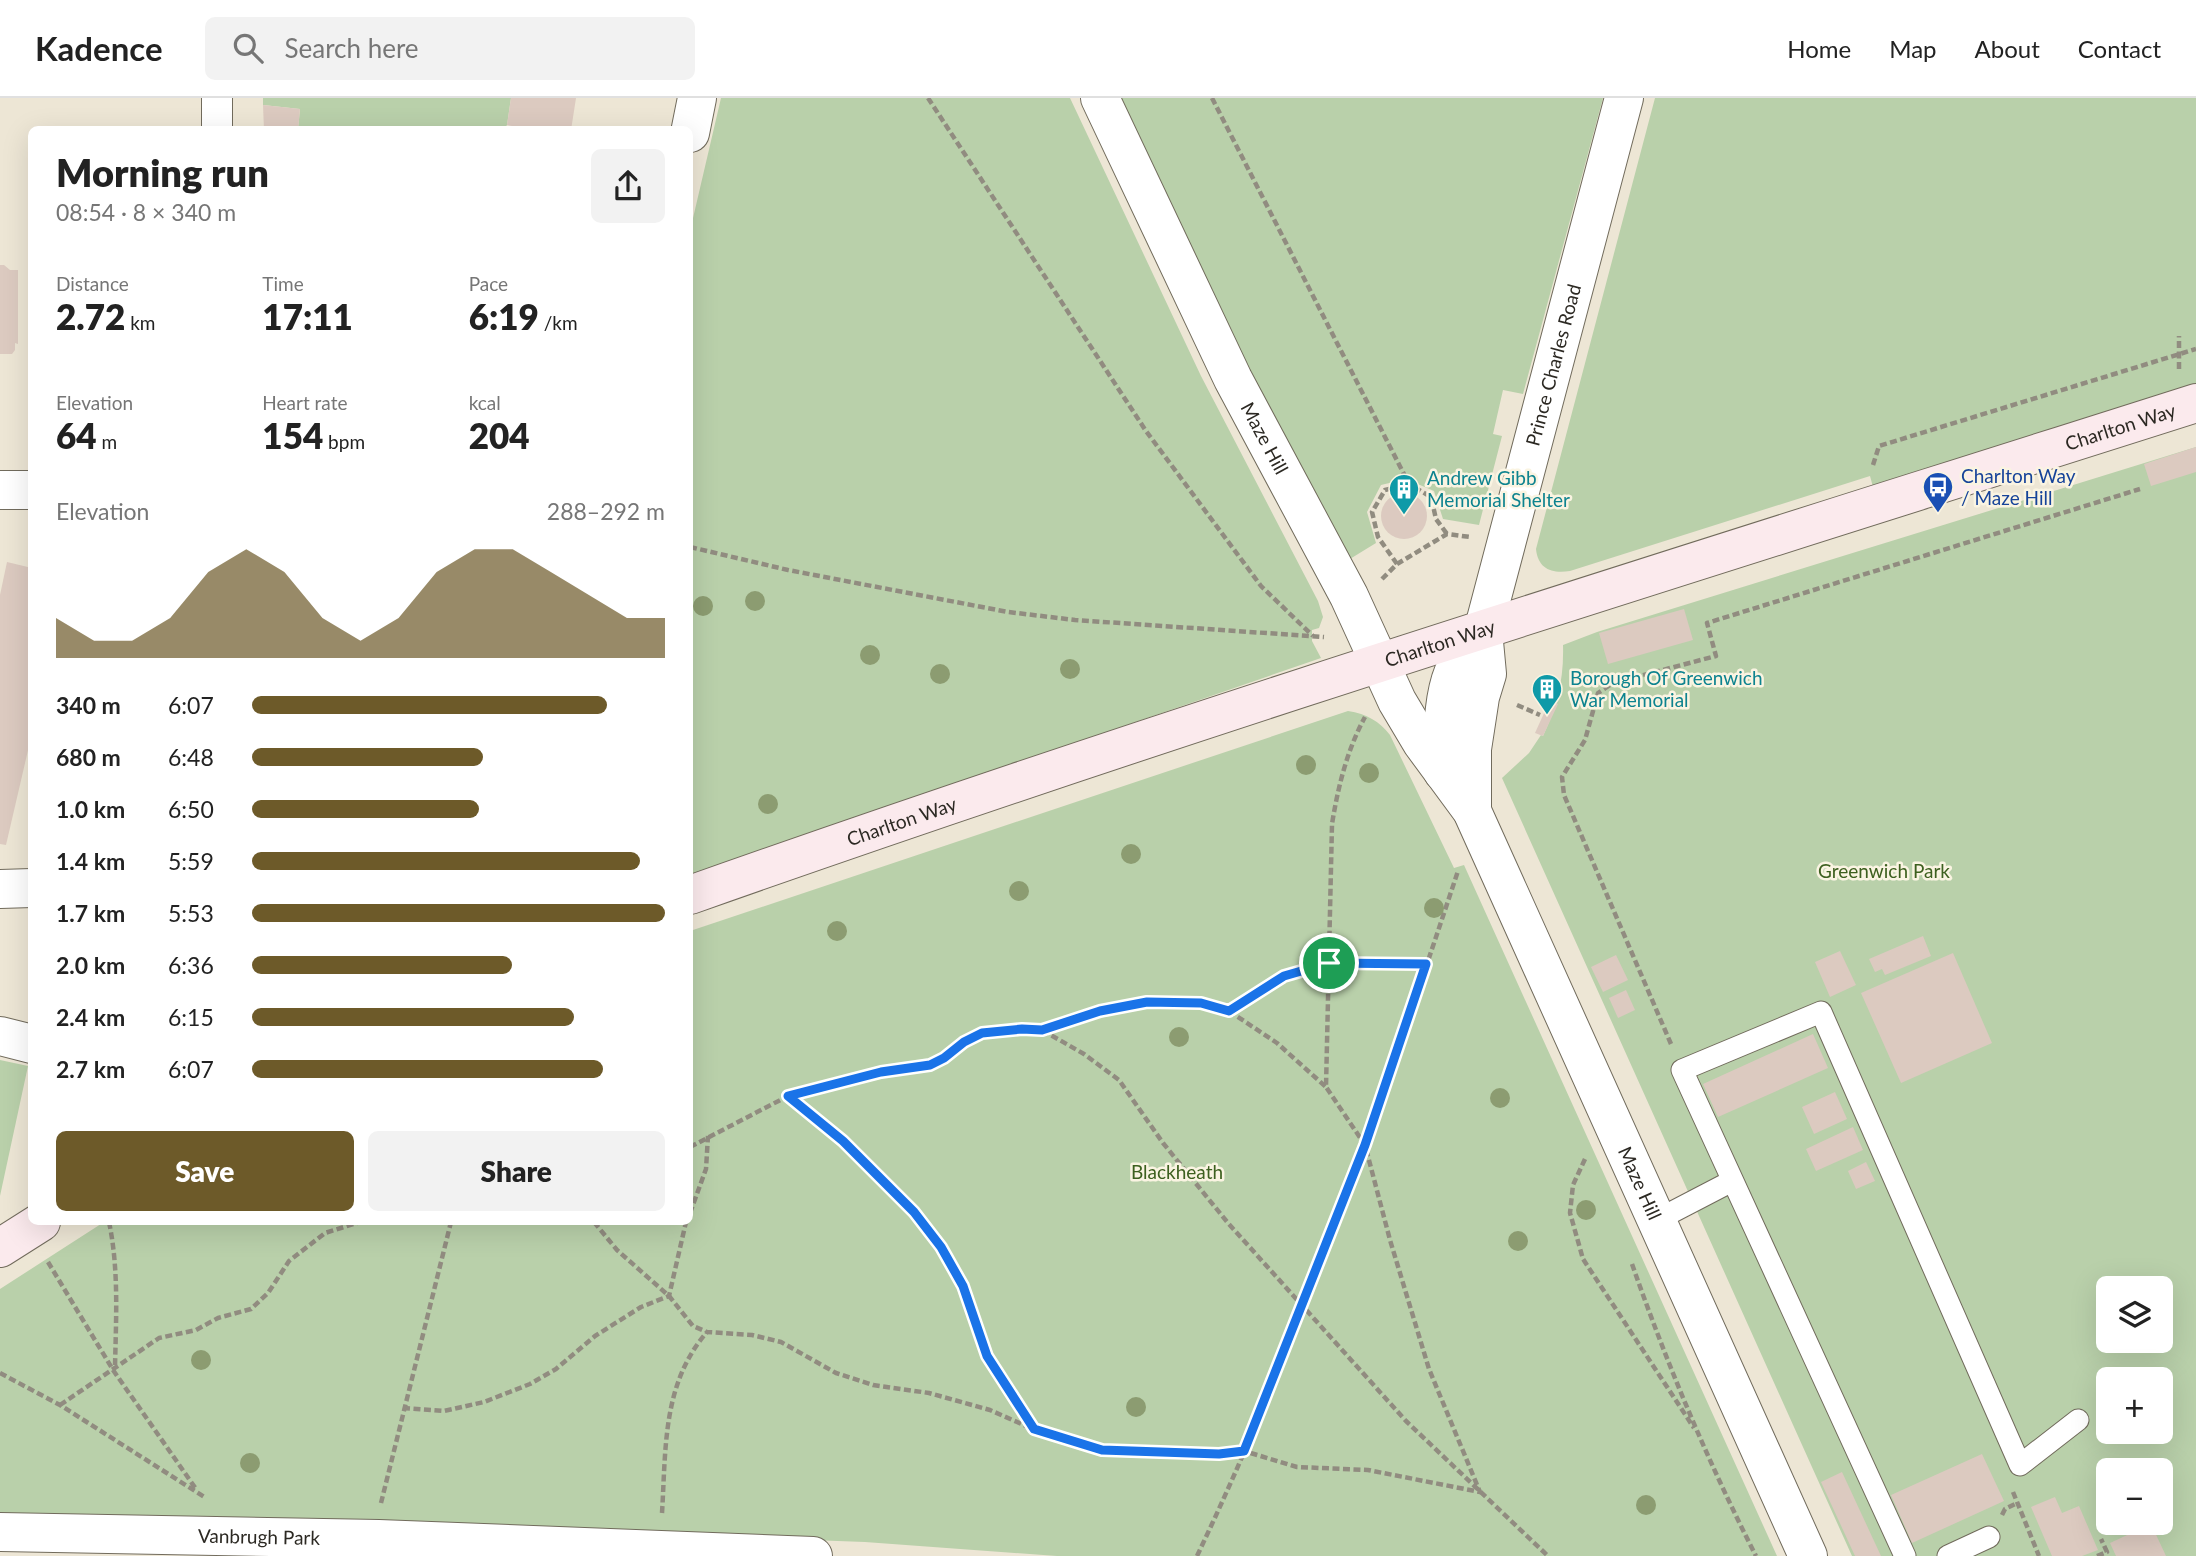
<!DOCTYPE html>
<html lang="en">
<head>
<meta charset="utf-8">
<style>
	:root { --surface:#fff; --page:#f2f2f2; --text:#222; --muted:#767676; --line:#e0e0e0; --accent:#6d5a29 }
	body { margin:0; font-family:Lato,sans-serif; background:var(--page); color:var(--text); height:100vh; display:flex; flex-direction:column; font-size:26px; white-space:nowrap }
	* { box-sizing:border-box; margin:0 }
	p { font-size:23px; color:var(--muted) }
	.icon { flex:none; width:38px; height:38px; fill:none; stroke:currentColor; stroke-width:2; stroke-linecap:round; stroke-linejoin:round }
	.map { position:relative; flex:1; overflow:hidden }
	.drawer { position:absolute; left:28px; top:28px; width:665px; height:1099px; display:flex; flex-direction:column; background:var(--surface); border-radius:10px; box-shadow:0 7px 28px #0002 }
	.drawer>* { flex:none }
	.tools { position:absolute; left:2096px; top:1178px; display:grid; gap:14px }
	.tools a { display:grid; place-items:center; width:77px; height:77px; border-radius:10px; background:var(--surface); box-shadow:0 7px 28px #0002; font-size:35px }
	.pin { position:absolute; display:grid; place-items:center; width:60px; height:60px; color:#fff; margin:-30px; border:4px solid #fff; border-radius:50%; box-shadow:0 2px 7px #0007 }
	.round { display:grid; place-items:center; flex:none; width:74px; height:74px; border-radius:10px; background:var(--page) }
	.overview { display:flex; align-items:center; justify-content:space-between; height:119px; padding:0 28px }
	h1 { font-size:38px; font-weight:800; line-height:52px }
	.figures { display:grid; grid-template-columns:repeat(3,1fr); gap:10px; height:119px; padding:7px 28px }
	.figures div { display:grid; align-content:center }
	.figures b { font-size:35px; font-weight:800 }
	.figures small { font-size:19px; font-weight:400 }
	.figures p { font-size:19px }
	.chart { height:196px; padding:14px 28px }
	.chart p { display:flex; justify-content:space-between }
	.chart svg { width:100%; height:126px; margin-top:7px; fill:var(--accent); opacity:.7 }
	.action { display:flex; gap:14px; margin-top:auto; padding:14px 28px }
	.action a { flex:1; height:80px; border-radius:10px; background:var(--accent); color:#fff; font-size:28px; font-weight:800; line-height:80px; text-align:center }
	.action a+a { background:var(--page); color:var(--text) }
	ul { padding:0 28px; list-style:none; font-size:23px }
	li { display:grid; grid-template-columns:112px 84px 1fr; align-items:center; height:52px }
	li i { height:18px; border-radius:9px; background:var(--accent) }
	header { display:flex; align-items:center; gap:42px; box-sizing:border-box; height:98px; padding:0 35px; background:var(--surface); border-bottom:2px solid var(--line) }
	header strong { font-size:33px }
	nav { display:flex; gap:38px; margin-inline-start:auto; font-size:24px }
	.search { width:490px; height:63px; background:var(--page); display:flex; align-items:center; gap:18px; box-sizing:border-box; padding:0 24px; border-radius:10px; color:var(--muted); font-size:26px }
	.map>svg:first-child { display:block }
	.green { fill:#b9d0aa; fill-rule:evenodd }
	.building { fill:#dccac0 }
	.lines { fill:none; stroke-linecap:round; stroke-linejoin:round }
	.service-casing { stroke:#716b5c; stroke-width:23 }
	.pedestrian-casing { stroke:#716b5c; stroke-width:32 }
	.minor-casing { stroke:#716b5c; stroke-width:40 }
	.tertiary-casing { stroke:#716b5c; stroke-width:40 }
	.secondary-casing { stroke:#716b5c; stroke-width:40 }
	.path { stroke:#918c80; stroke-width:4.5; stroke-dasharray:7 3.5; stroke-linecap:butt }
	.service { stroke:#fff; stroke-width:21 }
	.pedestrian { stroke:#fff; stroke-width:30 }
	.minor { stroke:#fff; stroke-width:38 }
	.tertiary { stroke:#fff; stroke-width:38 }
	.secondary { stroke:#fbeaed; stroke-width:38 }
	.tree { fill:#8c9c71 }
	.route-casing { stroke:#fff; stroke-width:14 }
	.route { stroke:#1a73e8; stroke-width:9 }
	.labels { text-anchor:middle; stroke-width:5; stroke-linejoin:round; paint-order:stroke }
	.street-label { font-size:19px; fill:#2c2923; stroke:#faf4e2 }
	.transit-label { font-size:19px; fill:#164399; stroke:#faf4e2; text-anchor:start }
	.culture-label { font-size:19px; fill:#0d838f; stroke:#faf4e2; text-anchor:start }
	.park-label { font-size:19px; fill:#3d601f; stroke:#faf4e2 }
</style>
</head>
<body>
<header>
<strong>Kadence</strong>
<div class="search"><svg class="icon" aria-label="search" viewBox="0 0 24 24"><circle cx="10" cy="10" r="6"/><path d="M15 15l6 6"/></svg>Search here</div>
<nav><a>Home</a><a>Map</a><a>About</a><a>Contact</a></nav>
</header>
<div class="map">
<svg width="2196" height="1458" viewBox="0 0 2196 1458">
	<rect width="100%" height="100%" fill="#ede6d5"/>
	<!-- green -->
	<g class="green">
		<path d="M263 0H511L507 27 503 32 298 31 300 11 263 7Z"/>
		<path d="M721 0H1070L1201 278 1318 503 1323 519 1319 530 1312 532V543L1321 560 690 778V133Z"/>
		<path d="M1118 0H1603L1523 296 1503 292 1493 336 1502 338 1479 427 1443 421 1434 393 1406 381 1381 387 1367 414 1376 445 1345 464 1290 358Z"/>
		<path d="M1655 0H2196V287L1873 389 1870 378 1570 473C1552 476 1538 471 1536 451Z"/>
		<path d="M2196 349V1458H1852L1502 680 1529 655 1541 637 1543 638C1557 607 1564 583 1563 547L1597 534ZM2109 1190H2161V1242H2109ZM2109 1281H2161V1334H2109ZM2109 1372H2161V1424H2109Z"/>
		<path d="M1348 613C1367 616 1379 623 1390 637L1454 770 1464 767 1777 1458H1057L865 1444 311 1424 0 1416V1191L104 1124H690V833Z"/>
		<path d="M0 962 28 968 0 1098Z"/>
	</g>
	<!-- building -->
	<g class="building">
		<path d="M511 0H576L571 32H533L507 27Z"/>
		<path d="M263 7 300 11 298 32H264Z"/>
		<path d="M0 167H4L10 172H18V246L15 245V252L12 256H0Z"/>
		<path d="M2196 349V374L2151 388 2144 366Z"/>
		<circle cx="1404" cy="418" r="23"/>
		<path d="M7 464 32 470V635L6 747 0 746V497Z"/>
		<path d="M1684 511 1693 542 1608 566 1599 535Z"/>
		<path d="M1550 602 1558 606 1543 638 1535 635Z"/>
		<path d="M1923 838 1931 858 1885 877 1882 871 1875 874 1869 861Z"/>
		<path d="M1840 853 1856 887 1830 899 1815 864Z"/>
		<path d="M1953 855 1992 945 1901 985 1861 895Z"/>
		<path d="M1616 857 1628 882 1603 894 1591 869Z"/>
		<path d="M1626 892 1635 912 1618 920 1609 900Z"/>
		<path d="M1813 936 1828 970 1718 1019 1703 986Z"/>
		<path d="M1835 994 1847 1021 1814 1036 1802 1009Z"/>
		<path d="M1853 1029 1863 1052 1816 1073 1806 1051Z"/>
		<path d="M1866 1064 1875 1083 1856 1091 1848 1073Z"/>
		<path d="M1982 1356 2004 1403 1912 1445 1891 1397Z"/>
		<path d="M1842 1374 1881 1458H1855L1821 1384Z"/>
		<path d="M2055 1399 2062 1415 2079 1408 2098 1452 2082 1458H2052L2031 1409Z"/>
		<path d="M2151 1426 2166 1458H2116L2110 1445Z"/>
	</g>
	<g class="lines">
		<!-- service casing -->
		<g class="service-casing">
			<g id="service">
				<path d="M1657 1122 1732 1083"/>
				<path d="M1905 1458 1682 972 1821 914 2020 1367 2078 1322"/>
				<path d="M1948 1458 1989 1439"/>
			</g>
		</g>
		<!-- pedestrian casing -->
		<g class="pedestrian-casing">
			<path id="pedestrian" d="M217 0V32"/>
		</g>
		<!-- minor casing -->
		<g class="minor-casing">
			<g id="minor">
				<path d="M690 35 697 0"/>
				<path d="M0 392H32"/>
				<path d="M0 791 32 790"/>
				<path d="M0 938 32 946"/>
				<path id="s1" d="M0 1434 379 1441 813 1458"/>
			</g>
		</g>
		<!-- tertiary casing -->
		<g class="tertiary-casing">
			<g id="tertiary">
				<path id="s2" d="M1100 0 1233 281 1349 498 1397 603 1422 645 1472 713 1808 1458"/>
				<path d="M1443 674C1442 645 1442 595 1456 569 1463 556 1474 545 1483 533"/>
				<path id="s3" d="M1472 713V651L1480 599 1487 576 1483 533 1624 0"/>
			</g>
		</g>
		<!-- secondary casing -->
		<g class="secondary-casing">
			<g id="secondary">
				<path id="s4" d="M690 797C1187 621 1693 465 2196 305"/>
				<path d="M0 1150 41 1124"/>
			</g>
		</g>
		<!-- path -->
		<g class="path">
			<path d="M928 0 1146 333 1261 488 1313 538"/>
			<path d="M1212 0 1409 386"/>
			<path d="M2179 271V238"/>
			<path d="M1873 367 1879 348 2196 251"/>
			<path d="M690 449 788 472 1008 514 1075 522 1324 539"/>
			<path d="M1397 466 1378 439 1372 414 1385 392 1409 386 1431 399 1436 421 1447 436"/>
			<path d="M1382 481 1397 466 1447 436 1470 439"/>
			<path d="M1517 607 1540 617"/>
			<path d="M1229 913 1277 945 1326 989"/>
			<path d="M1042 932 1100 913 1147 903 1201 905 1229 913 1284 878 1329 865 1426 866"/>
			<path d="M1671 946 1564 697 1562 679 1585 642 1598 595 1613 585 1716 558 1707 525 2140 391"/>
			<path d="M788 998 843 1043 914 1113 941 1149 963 1188 987 1258 1033 1330"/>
			<path d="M690 1049 788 998 881 974 930 967 944 959 964 944 982 935 1022 931 1042 932 1084 956 1119 982 1163 1045 1228 1125 1406 1323 1548 1458"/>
			<path d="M1585 1061 1573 1087 1570 1115 1583 1161 1694 1330"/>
			<path d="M690 1115 706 1071 708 1038"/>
			<path d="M109 1124C119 1171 116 1221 115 1269"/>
			<path d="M594 1124 617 1152 669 1198 693 1228 707 1234 752 1237 781 1244 836 1275 873 1287 929 1295 990 1312 1042 1335 1102 1352 1219 1356 1244 1353 1297 1369 1368 1372 1480 1394 1429 1271 1390 1142 1365 1047 1326 989 1332 726C1338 689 1347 652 1365 619"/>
			<path d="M48 1164 113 1272 196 1391"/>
			<path d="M1632 1166C1667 1266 1708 1364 1756 1458"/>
			<path d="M0 1275 60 1307 206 1400"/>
			<path d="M60 1307 159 1240 196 1232 218 1220 251 1211 268 1195 289 1163 325 1135 360 1124"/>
			<path d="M403 1310 444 1313 484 1304 530 1286 556 1271 595 1238 641 1209 669 1198 686 1124"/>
			<path d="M2013 1394 2039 1458"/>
			<path d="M381 1405 451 1124"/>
			<path d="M662 1415C666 1351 662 1286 707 1234"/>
			<path d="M2002 1417 2005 1411 2017 1405"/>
			<path d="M1197 1458C1302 1237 1381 1005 1458 773"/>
			<path d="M2097 1458 2107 1454 2101 1441"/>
		</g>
		<!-- service -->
		<use href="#service" class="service"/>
		<!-- pedestrian -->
		<use href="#pedestrian" class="pedestrian"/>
		<!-- minor -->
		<use href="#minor" class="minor"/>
		<!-- tertiary -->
		<use href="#tertiary" class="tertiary"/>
		<!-- secondary -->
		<use href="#secondary" class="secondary"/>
	</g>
	<!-- trees -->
	<g class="tree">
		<circle cx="755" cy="503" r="10"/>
		<circle cx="703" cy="508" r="10"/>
		<circle cx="870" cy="557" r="10"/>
		<circle cx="1070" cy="571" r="10"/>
		<circle cx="940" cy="576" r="10"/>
		<circle cx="1306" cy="667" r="10"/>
		<circle cx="1369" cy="675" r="10"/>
		<circle cx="768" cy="706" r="10"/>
		<circle cx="1131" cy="756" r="10"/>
		<circle cx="1019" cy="793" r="10"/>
		<circle cx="1434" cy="810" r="10"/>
		<circle cx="837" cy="833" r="10"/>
		<circle cx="1179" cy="939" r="10"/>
		<circle cx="1500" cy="1000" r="10"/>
		<circle cx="1586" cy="1112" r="10"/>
		<circle cx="1518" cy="1143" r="10"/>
		<circle cx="201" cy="1262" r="10"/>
		<circle cx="1136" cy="1309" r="10"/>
		<circle cx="250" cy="1365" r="10"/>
		<circle cx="1646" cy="1407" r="10"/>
	</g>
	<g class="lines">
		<!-- route casing -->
		<g class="route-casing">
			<path id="route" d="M1329 865 1426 866 1365 1047 1244 1353 1219 1356 1102 1352 1034 1331 987 1258 963 1188 941 1149 914 1114 843 1043 788 998 881 974 930 967 944 960 964 944 982 935 1022 931 1042 932 1100 913 1147 904 1201 905 1229 913 1284 878Z"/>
		</g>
		<!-- route -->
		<use href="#route" class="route"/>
	</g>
	<!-- icons -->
	<defs>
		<g id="bus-pin" transform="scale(1.575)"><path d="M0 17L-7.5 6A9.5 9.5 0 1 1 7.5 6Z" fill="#1a4fb4" stroke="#faf4e2"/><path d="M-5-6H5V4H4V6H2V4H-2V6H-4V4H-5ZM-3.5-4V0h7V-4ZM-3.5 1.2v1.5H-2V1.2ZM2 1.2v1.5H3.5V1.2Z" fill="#fff"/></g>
		<g id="building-pin" transform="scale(1.575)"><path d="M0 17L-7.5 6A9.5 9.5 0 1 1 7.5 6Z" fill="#0f9aa8" stroke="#faf4e2"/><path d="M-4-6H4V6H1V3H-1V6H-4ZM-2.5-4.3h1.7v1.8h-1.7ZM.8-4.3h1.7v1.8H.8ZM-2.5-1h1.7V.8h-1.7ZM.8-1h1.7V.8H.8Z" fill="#fff"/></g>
	</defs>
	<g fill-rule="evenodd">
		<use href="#bus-pin" x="1938" y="389"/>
		<use href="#building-pin" x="1404" y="391"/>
		<use href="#building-pin" x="1547" y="591"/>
	</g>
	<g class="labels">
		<!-- street labels -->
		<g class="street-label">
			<text dy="7" stroke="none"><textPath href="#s3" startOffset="457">Prince Charles Road</textPath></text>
			<text dy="7" stroke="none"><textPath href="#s4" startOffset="1505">Charlton Way</textPath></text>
			<text dy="7" stroke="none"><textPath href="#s2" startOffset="378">Maze Hill</textPath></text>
			<text dy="7" stroke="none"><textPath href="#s4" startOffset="791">Charlton Way</textPath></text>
			<text dy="7" stroke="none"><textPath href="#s4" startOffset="224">Charlton Way</textPath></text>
			<text dy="7" stroke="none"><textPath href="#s2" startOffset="1214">Maze Hill</textPath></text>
			<text dy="7" stroke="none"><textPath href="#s1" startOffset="259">Vanbrugh Park</textPath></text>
		</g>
		<!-- transit labels -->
		<g class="transit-label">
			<text x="1961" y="385">Charlton Way<tspan x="1961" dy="22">/ Maze Hill</tspan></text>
		</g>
		<!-- culture labels -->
		<g class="culture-label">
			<text x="1427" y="387">Andrew Gibb<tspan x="1427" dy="22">Memorial Shelter</tspan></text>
			<text x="1570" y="587">Borough Of Greenwich<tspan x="1570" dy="22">War Memorial</tspan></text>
		</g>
		<!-- park labels -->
		<g class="park-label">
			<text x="1884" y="780">Greenwich Park</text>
			<text x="1177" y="1081">Blackheath</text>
		</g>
	</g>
</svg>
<div class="tools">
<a><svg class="icon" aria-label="layers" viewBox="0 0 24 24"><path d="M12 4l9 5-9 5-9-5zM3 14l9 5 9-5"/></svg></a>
<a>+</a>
<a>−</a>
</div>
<div class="pin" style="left:1329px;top:865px;background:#1e9e55"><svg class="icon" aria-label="arrive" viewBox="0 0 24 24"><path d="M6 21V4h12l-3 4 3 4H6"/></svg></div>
<section class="drawer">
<div class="overview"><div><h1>Morning run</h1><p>08:54 · 8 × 340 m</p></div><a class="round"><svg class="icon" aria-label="share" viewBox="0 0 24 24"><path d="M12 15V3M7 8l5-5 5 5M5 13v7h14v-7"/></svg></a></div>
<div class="figures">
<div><p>Distance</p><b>2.72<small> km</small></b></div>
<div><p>Time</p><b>17:11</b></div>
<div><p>Pace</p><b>6:19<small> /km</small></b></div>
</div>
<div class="figures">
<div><p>Elevation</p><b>64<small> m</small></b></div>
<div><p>Heart rate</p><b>154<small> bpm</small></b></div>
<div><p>kcal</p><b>204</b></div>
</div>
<div class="chart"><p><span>Elevation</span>288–292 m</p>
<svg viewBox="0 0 160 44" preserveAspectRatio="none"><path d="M0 44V30L10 38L20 38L30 30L40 14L50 6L60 14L70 30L80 38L90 30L100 14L110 6L120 6L130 14L140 22L150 30L160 30V44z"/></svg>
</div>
<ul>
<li><b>340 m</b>6:07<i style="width:86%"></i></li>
<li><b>680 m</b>6:48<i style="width:56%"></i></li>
<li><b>1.0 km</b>6:50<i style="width:55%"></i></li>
<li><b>1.4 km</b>5:59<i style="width:94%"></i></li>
<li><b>1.7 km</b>5:53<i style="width:100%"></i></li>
<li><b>2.0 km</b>6:36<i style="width:63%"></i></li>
<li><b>2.4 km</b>6:15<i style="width:78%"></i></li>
<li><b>2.7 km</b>6:07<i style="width:85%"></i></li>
</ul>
<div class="action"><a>Save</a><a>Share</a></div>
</section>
</div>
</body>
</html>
